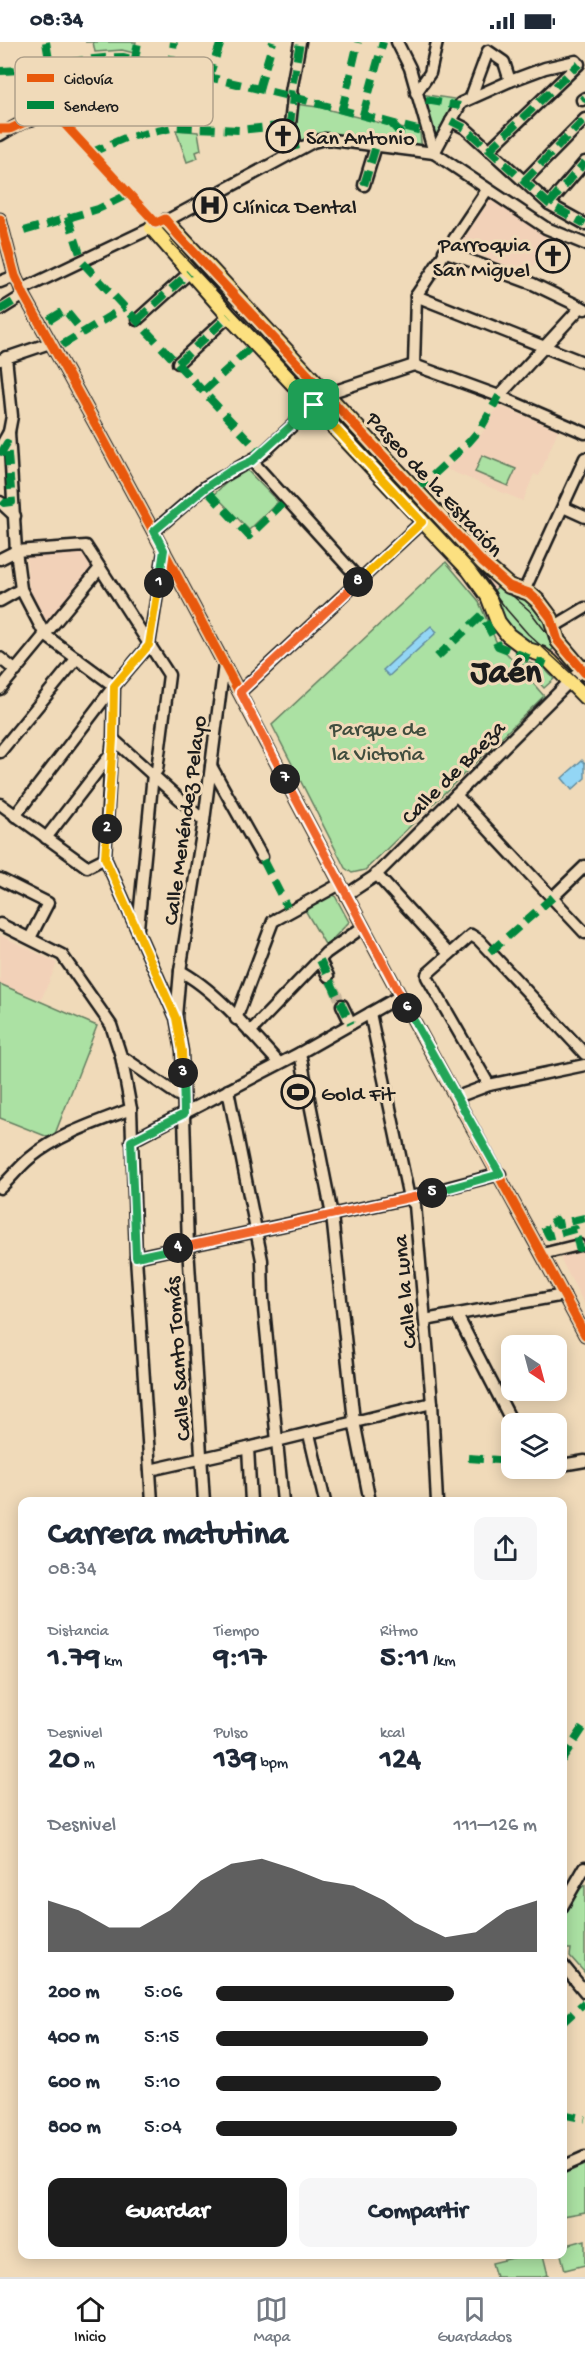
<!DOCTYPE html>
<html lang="es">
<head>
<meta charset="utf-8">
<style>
	:root { --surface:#fff; --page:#f6f6f7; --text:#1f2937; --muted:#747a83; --line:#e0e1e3; --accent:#1c1c1c }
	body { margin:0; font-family:"Gochi Hand",sans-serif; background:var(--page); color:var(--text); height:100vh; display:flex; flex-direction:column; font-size:22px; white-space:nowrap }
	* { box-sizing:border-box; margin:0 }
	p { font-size:20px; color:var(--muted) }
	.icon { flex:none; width:33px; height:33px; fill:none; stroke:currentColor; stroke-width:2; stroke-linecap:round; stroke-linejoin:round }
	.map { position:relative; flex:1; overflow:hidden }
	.side { position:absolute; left:18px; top:1455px; width:549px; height:762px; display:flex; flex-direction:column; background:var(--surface); border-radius:12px; box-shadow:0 3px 15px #0003 }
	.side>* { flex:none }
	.needle { width:39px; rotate:144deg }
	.fabs { position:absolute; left:501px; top:1293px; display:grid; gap:12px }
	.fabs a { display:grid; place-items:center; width:66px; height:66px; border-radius:12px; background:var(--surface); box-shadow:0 3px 15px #0003; font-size:30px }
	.pin { position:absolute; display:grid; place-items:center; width:51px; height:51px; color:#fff; margin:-26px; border-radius:12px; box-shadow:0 3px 9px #0006 }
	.km { position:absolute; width:30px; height:30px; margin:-15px; border-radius:50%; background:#222; color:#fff; font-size:16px; line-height:30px; text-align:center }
	.round { display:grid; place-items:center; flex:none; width:63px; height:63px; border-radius:12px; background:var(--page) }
	.summary { display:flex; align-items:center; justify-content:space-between; height:102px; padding:0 30px }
	h1 { font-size:33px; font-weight:700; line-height:45px }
	.figures { display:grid; grid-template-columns:repeat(3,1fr); gap:9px; height:102px; padding:6px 30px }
	.figures div { display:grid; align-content:center }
	.figures b { font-size:30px; font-weight:700 }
	.figures small { font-size:16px; font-weight:400 }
	.figures p { font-size:16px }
	.chart { height:168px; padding:12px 30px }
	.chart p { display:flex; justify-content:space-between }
	.chart svg { width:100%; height:108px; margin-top:6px; fill:var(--accent); opacity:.7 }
	.primary-button { display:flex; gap:12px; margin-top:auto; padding:12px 30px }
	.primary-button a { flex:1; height:69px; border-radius:12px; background:var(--accent); color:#fff; font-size:24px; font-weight:700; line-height:69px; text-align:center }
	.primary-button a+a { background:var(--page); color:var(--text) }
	ul { padding:0 30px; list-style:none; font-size:20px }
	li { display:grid; grid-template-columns:96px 72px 1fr; align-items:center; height:45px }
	li i { height:15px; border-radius:8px; background:var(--accent) }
	.status { display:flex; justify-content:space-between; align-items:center; height:42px; padding:0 30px; background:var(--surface); direction:ltr }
	.status svg { height:16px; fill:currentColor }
	.dock { display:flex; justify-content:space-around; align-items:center; height:84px; border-top:2px solid var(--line); background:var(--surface); font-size:16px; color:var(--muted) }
	.dock a { display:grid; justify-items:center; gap:3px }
	.dock .current { color:var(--accent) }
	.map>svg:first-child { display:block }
	.built { fill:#f2d1b8 }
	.green { fill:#abe1a3; stroke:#647e60; stroke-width:1.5 }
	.water { fill:#93d6f5; stroke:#638c9e; stroke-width:1.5 }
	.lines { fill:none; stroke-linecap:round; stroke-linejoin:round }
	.minor-tunnel { stroke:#c6b49a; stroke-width:10; stroke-dasharray:10 5; stroke-linecap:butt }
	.minor-casing { stroke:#1c1c1c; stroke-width:15 }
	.major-casing { stroke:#1c1c1c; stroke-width:18 }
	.minor { stroke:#f0dab9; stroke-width:10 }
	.major { stroke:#fce080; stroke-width:14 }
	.tram { stroke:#1c1c1c; stroke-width:1.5 }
	.quiet { stroke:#00873e; stroke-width:8; stroke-dasharray:15 8; stroke-linecap:butt }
	.cycleway-casing { stroke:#f0dab9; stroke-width:13 }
	.cycleway { stroke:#e8590c; stroke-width:9 }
	.split-1-casing { stroke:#fff; stroke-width:12 }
	.split-2-casing { stroke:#fff; stroke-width:12 }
	.split-3-casing { stroke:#fff; stroke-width:12 }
	.split-4-casing { stroke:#fff; stroke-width:12 }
	.split-5-casing { stroke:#fff; stroke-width:12 }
	.split-6-casing { stroke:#fff; stroke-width:12 }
	.split-7-casing { stroke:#fff; stroke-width:12 }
	.split-8-casing { stroke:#fff; stroke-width:12 }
	.split-9-casing { stroke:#fff; stroke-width:12 }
	.split-1 { stroke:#22a559; stroke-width:8 }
	.split-2 { stroke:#f5b400; stroke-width:8 }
	.split-3 { stroke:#f5b400; stroke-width:8 }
	.split-4 { stroke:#22a559; stroke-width:8 }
	.split-5 { stroke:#f0652b; stroke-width:8 }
	.split-6 { stroke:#22a559; stroke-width:8 }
	.split-7 { stroke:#f0652b; stroke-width:8 }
	.split-8 { stroke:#f0652b; stroke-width:8 }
	.split-9 { stroke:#f5b400; stroke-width:8 }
	.labels { text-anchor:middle; stroke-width:6; stroke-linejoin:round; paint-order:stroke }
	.poi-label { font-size:22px; fill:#1c1c1c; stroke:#f0dab9; text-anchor:start }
	.street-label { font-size:22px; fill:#1c1c1c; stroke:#f0dab9 }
	.park-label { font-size:22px; fill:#404d3e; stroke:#f0dab9 }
	.town-label { font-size:34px; font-weight:bold; fill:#1c1c1c; stroke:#f0dab9 }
	.key { fill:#f0dab9; stroke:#b0a18a; stroke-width:1.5 }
	.key-label { font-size:16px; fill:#1c1c1c }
</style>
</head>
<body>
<div class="status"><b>08:34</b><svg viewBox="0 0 49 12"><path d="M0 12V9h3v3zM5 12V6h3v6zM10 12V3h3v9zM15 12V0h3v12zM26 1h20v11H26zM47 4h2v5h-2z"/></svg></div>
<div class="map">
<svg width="585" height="2235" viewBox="0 0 585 2235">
	<rect width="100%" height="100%" fill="#f0dab9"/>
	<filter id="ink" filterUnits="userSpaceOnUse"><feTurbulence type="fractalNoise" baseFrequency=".0167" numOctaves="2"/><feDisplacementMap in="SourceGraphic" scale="12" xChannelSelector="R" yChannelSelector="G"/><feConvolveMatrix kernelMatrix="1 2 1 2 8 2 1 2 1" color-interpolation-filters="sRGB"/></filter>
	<g filter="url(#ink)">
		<!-- built -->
		<g class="built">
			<path d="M491 157 546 194 530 232 458 205Z"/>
			<path d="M174 199 267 298 288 315 585 635V648L170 203Z"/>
			<path d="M498 363 558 388 539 434 534 432 523 459 446 427 482 391Z"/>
			<path d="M84 508 95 526 48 582 29 548 26 512Z"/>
			<path d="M0 893 57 921 41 958 0 942Z"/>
			<path d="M585 1203V1263L560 1216Z"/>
		</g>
		<!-- green -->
		<g class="green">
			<path d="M85 0H136L134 11 122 8 95 10 93 0Z"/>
			<path d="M420 52 461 58 438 97 433 98Z"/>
			<path d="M295 62 318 65 420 91 422 108 328 93 295 99Z"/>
			<path d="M176 88 198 90 201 108 196 110 198 116 187 120Z"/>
			<path d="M482 413 516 427 508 444 475 430Z"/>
			<path d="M247 428 278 460 249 488 214 452 233 435Z"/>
			<path d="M446 520 478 558 496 599 544 654 365 828 352 831 345 826 272 683Z"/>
			<path d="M500 543 523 552 547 577 555 605 549 611 535 607 507 586 491 551Z"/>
			<path d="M517 617 544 626 554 637 544 646Z"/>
			<path d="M334 852 349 880 326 904 305 868Z"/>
			<path d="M0 942 97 984 53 1097 0 1076Z"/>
			<path d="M585 1843V1931L570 1914 571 1907H562C562 1885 564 1857 585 1843Z"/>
			<path d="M585 2122V2170L563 2174V2131Z"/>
			<path d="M585 2198V2223L565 2228 561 2213 563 2204Z"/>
			<path d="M525 2213H543L548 2233 540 2235H496L492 2221Z"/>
		</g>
		<!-- water -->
		<g class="water">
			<path d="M431 584 437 590 389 634 383 628Z"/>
			<path d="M582 718 585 721V736L572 748 562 736Z"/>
		</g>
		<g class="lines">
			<!-- minor-tunnel -->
			<path class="minor-tunnel" d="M328 934 342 963"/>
			<!-- minor casing -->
			<g class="minor-casing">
				<g id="minor">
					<path d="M397 0 410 26 434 111"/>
					<path d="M510 39 545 26 576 19"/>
					<path d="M416 51 430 31 437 0"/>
					<path d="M582 58 585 56"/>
					<path d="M451 79 465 86 549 162 585 182"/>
					<path d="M0 93C20 81 35 72 59 76"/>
					<path d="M296 108 290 83 293 55 291 50 300 0"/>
					<path d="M489 108 579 22"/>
					<path d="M434 111 461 61 510 39 504 20 488 9 471 55"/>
					<path d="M434 111 546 186 585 202"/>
					<path d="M524 139 585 77"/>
					<path d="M364 143 376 104"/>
					<path d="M549 162 585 120"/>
					<path d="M0 177 15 234 24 253C141 462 251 674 364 886 436 1022 513 1157 585 1293"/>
					<path d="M444 209 533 242 585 267"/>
					<path d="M0 240 15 234"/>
					<path d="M21 248 166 179 313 100 325 97 434 111"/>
					<path d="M416 254 585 321"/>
					<path d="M0 268 24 253"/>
					<path d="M137 278 189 231"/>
					<path d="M6 315 12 374 9 390 16 509 21 547 45 593 114 644 113 697 111 713 105 816 176 976 182 1009 188 1205 204 1460"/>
					<path d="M0 318 50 301"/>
					<path d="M178 321 229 274"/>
					<path d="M414 323 416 254 487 148"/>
					<path d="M499 354 581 265"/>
					<path d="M0 406 9 390"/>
					<path d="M252 419 360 538"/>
					<path d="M0 460 15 474"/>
					<path d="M563 465 585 475"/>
					<path d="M154 489 205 445 262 412 326 352 414 323 499 354 585 391"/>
					<path d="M0 517 16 509 86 504 169 633 157 728 153 732 138 886"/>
					<path d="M524 549 585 416"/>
					<path d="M0 559 21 547"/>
					<path d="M555 584 585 566"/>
					<path d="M149 603 164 509"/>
					<path d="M0 616 16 629"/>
					<path d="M0 647 100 526"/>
					<path d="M240 650 422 480"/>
					<path d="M113 697 204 779"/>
					<path d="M0 710 77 616"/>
					<path d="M211 724 262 815"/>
					<path d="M456 753 585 891"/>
					<path d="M0 762 87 825 105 816"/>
					<path d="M15 774 114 644 149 603"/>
					<path d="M46 796 110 713"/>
					<path d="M376 832 449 912"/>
					<path d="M0 837 48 861 30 896"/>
					<path d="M346 853 375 834 585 624"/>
					<path d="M553 855 585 824"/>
					<path d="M0 882 62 913 111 983 121 1014 131 1067 136 1215 152 1460"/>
					<path d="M320 918 328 934"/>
					<path d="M180 929C215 947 252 992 279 1021"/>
					<path d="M342 963 351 982"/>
					<path d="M370 971 409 1156 415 1163 432 1361 437 1460"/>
					<path d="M176 975 180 929 204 779 224 622"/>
					<path d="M236 977 273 879 340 842"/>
					<path d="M250 990 326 911 363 885"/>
					<path d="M300 1011 332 1173 354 1379 370 1460"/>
					<path d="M121 1014 178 1053 184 1055"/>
					<path d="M489 1043 427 935V932L471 893 479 898 585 1012"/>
					<path d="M228 1048 262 1218 263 1257 283 1460"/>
					<path d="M457 1055 489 1043 585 1023"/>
					<path d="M131 1099 300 1011 400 954"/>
					<path d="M0 1146C10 1137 19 1125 30 1116 59 1092 97 1080 131 1067"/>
					<path d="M542 1212 579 1203"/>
					<path d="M136 1215 409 1156 500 1132"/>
					<path d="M457 1273 513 1382"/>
					<path d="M425 1278 564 1253"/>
					<path d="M309 1392 325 1460"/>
					<path d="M248 1406 251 1460"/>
					<path d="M556 1424 585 1419"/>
					<path d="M537 1426H540"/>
					<path d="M150 1428 248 1406 432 1361"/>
					<path d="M562 1865 585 1825"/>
					<path d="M562 1922 585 1950"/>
					<path d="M562 2125 585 2115"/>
				</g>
			</g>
			<!-- major casing -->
			<g class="major-casing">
				<g id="major">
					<path d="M166 179 483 521 509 544 529 551 539 560 551 576 558 599 585 631"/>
					<path d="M152 186 229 274 469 528 488 554 498 580 508 593 528 608 541 612 550 619 585 655"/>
				</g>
			</g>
			<!-- minor -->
			<use href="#minor" class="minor"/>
			<!-- major -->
			<use href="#major" class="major"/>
			<!-- tram -->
			<g class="tram">
				<path d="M171 200 474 524 507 568 528 592 585 644"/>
				<path d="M489 533 530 569 571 623"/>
			</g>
			<!-- quiet -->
			<g class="quiet">
				<path d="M46 0 59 76"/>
				<path d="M135 17 138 0"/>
				<path d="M149 21 161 87"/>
				<path d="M170 28 174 0"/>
				<path d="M0 29C42 28 82 15 123 15L293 55 421 89"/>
				<path d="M208 37 221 0"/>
				<path d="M259 47 273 0"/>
				<path d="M426 58 460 64"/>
				<path d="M582 58 585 56"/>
				<path d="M342 68 358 0"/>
				<path d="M363 73 383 0"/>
				<path d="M451 79 465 86 549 162 585 182"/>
				<path d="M391 81 400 91V97"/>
				<path d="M296 108 290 83 293 55 291 50 300 0"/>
				<path d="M489 108 579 22"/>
				<path d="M90 111 125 96 176 85 240 88 290 83"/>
				<path d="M524 139 585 77"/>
				<path d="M364 143 376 104"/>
				<path d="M549 162 585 120"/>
				<path d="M68 175 81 215"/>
				<path d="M24 189 98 167 129 152"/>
				<path d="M83 221 258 408"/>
				<path d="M0 268 24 253"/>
				<path d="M49 278 65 268 83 290"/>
				<path d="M137 278 189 231"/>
				<path d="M62 303 125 265"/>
				<path d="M178 321 229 274"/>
				<path d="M204 349 250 306"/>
				<path d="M0 413 7 401 12 460 4 461 0 457"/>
				<path d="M416 449 469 400 481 386 499 354"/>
				<path d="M209 451 249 494 282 462"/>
				<path d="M437 615 482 573 498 604 546 623"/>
				<path d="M263 818 287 865"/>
				<path d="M490 910 553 855"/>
				<path d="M320 918 351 982"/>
				<path d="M585 1176 558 1182 556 1178 544 1184 549 1194 575 1187 579 1206 585 1203"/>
				<path d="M468 1416 512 1419"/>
				<path d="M562 1718 585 1683"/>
				<path d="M562 1981 584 1961"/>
				<path d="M562 2072 585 2077"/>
			</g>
			<!-- cycleway casing -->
			<g class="cycleway-casing">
				<g id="cycleway">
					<path d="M0 87H10L36 75 59 76 156 181 165 177 178 193 483 521 509 544 529 551 539 560 551 576 558 599 585 631"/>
					<path d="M0 177 15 234 24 253C141 462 251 674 364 886 436 1022 513 1157 585 1293"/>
				</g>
			</g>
			<!-- cycleway -->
			<use href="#cycleway" class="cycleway"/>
		</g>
	</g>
	<g class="lines" filter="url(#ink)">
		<!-- split-1 casing -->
		<g class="split-1-casing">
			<path id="split-1" d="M159 541 164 508 154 489 205 446 230 429 252 419 314 363"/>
		</g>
		<!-- split-2 casing -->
		<g class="split-2-casing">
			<path id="split-2" d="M107 787 113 697 114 644 149 603 159 541"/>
		</g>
		<!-- split-3 casing -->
		<g class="split-3-casing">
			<path id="split-3" d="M107 787 105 816 176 976 182 1009 183 1031"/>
		</g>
		<!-- split-4 casing -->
		<g class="split-4-casing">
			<path id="split-4" d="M178 1206 136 1215 131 1099 184 1072 183 1031"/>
		</g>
		<!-- split-5 casing -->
		<g class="split-5-casing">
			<path id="split-5" d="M178 1206 432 1151"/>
		</g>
		<!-- split-6 casing -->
		<g class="split-6-casing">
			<path id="split-6" d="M407 966 500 1132 432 1151"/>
		</g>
		<!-- split-7 casing -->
		<g class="split-7-casing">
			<path id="split-7" d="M285 737 407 966"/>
		</g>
		<!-- split-8 casing -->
		<g class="split-8-casing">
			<path id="split-8" d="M285 737 240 650 358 540"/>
		</g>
		<!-- split-9 casing -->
		<g class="split-9-casing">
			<path id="split-9" d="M314 363 422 480 358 540"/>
		</g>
		<!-- split-1 -->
		<use href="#split-1" class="split-1"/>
		<!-- split-2 -->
		<use href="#split-2" class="split-2"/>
		<!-- split-3 -->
		<use href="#split-3" class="split-3"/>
		<!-- split-4 -->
		<use href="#split-4" class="split-4"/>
		<!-- split-5 -->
		<use href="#split-5" class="split-5"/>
		<!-- split-6 -->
		<use href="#split-6" class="split-6"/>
		<!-- split-7 -->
		<use href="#split-7" class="split-7"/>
		<!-- split-8 -->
		<use href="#split-8" class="split-8"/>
		<!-- split-9 -->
		<use href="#split-9" class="split-9"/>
	</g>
	<!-- icons -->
	<defs>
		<g id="church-ring" transform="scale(1.725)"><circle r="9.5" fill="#f0dab9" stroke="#1c1c1c" stroke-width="1.5"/><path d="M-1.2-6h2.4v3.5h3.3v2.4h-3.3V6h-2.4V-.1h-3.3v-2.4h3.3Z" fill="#1c1c1c"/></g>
		<g id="hospital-ring" transform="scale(1.725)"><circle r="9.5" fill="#f0dab9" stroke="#1c1c1c" stroke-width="1.5"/><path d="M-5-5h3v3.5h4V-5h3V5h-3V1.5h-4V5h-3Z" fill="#1c1c1c"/></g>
		<g id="stadium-ring" transform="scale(1.725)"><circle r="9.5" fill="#f0dab9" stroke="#1c1c1c" stroke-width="1.5"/><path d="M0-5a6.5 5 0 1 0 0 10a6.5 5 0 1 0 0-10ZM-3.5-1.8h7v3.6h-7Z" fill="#1c1c1c"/></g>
	</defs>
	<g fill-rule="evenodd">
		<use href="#church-ring" x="283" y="94"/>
		<use href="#hospital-ring" x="210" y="163"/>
		<use href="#church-ring" x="553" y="214"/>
		<use href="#stadium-ring" x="298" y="1050"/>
	</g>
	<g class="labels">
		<!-- poi labels -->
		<g class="poi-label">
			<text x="306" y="102">San Antonio</text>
			<text x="233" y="171">Clínica Dental</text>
			<text x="530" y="209" text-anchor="end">Parroquia<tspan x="530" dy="25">San Miguel</tspan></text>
			<text x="321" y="1058">Gold Fit</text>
		</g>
		<!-- street labels -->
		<g class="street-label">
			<text transform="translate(436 441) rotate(47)" y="8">Paseo de la Estación</text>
			<text transform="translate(452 729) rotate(-45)" y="8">Calle de Baeza</text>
			<text transform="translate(183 778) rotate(-82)" y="8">Calle Menéndez Pelayo</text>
			<text transform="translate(403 1250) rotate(-95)" y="8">Calle la Luna</text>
			<text transform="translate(176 1317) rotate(-94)" y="8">Calle Santo Tomás</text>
		</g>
		<!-- park labels -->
		<g class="park-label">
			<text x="378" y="693">Parque de<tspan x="378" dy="25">la Victoria</tspan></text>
		</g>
		<!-- town labels -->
		<g class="town-label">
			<text x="506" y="639">Jaén</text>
		</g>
	</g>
	<!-- legend -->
	<rect x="15" y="15" width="198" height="69" rx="9" class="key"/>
	<rect x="27" y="32" width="27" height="8" fill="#e8590c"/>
	<rect x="27" y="59" width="27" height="8" fill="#00873e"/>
	<g class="key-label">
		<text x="64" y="42">Ciclovía</text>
		<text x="64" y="69">Sendero</text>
	</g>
</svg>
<div class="fabs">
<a><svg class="needle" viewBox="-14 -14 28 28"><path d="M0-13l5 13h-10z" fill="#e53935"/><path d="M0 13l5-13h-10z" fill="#747a83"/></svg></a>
<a><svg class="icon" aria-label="layers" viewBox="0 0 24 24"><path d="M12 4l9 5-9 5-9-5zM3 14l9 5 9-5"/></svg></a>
</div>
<div class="pin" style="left:314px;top:363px;background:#1e9e55"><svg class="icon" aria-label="arrive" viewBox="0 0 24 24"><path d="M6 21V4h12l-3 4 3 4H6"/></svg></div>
<b class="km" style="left:159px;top:541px">1</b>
<b class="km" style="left:107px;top:787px">2</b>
<b class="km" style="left:183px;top:1031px">3</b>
<b class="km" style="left:178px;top:1206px">4</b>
<b class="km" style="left:432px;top:1151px">5</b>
<b class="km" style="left:407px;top:966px">6</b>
<b class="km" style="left:285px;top:737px">7</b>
<b class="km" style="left:358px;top:540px">8</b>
<section class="side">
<div class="summary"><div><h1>Carrera matutina</h1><p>08:34</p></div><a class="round"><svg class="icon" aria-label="share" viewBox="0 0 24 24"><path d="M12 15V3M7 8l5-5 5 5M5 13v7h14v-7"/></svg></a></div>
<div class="figures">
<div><p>Distancia</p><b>1.79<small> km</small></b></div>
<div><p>Tiempo</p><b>9:17</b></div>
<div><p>Ritmo</p><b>5:11<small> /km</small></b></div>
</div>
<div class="figures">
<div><p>Desnivel</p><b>20<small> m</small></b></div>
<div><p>Pulso</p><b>139<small> bpm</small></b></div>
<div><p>kcal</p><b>124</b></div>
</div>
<div class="chart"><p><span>Desnivel</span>111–126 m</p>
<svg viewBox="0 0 160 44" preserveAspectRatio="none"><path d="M0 44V23L10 27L20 34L30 34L40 27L50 15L60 8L70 6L80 10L90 15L100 17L110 23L120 32L130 38L140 36L150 27L160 23V44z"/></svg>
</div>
<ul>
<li><b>200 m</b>5:06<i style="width:74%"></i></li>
<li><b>400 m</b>5:15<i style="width:66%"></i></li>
<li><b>600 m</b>5:10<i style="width:70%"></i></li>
<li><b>800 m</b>5:04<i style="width:75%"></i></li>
</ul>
<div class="primary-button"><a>Guardar</a><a>Compartir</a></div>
</section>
</div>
<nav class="dock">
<a class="current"><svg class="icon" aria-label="home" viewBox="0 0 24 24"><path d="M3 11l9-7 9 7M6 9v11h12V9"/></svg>Inicio</a>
<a><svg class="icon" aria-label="map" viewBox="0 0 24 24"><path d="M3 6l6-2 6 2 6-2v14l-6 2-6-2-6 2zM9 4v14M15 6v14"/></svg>Mapa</a>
<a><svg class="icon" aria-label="saved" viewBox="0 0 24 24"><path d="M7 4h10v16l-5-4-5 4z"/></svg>Guardados</a>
</nav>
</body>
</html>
